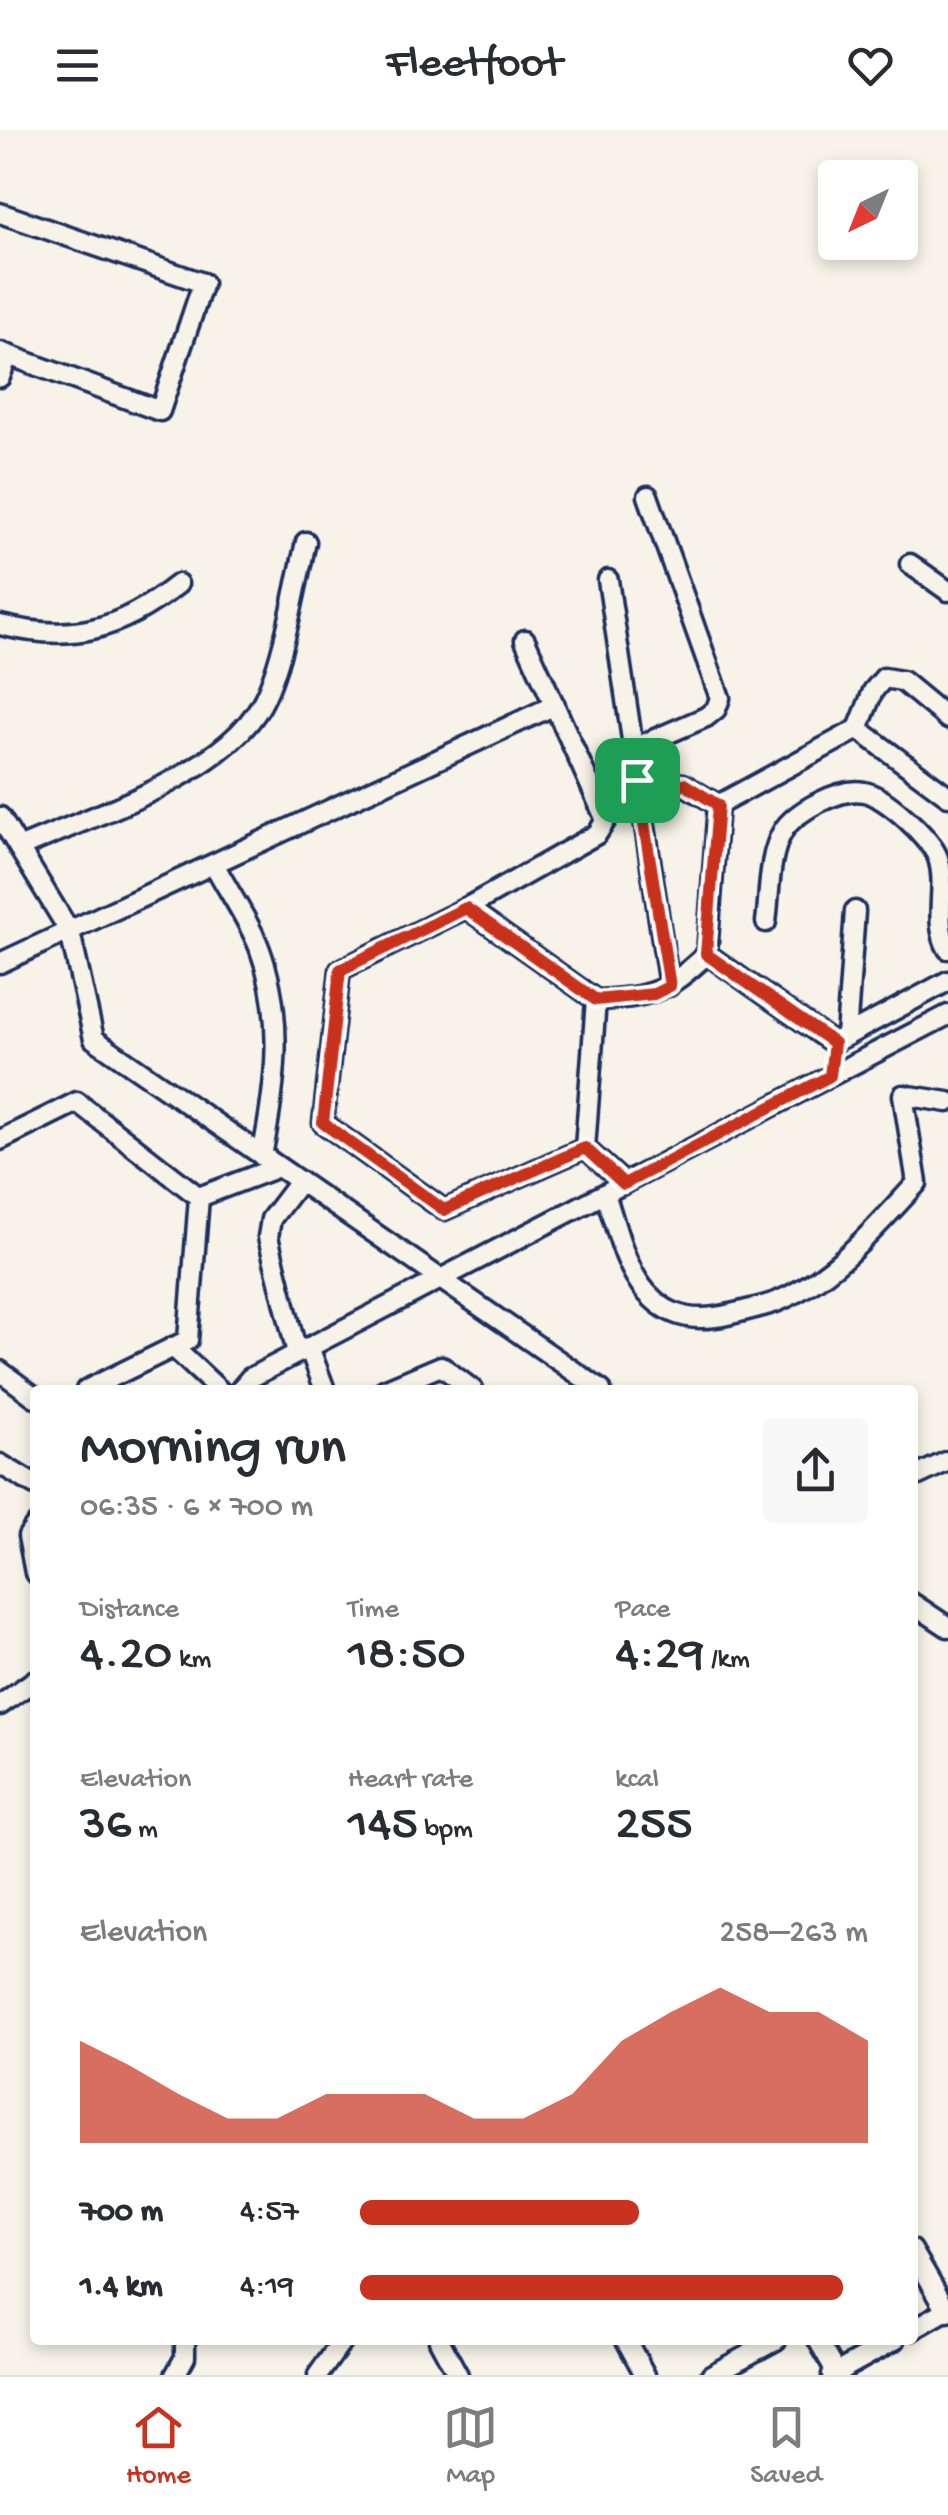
<!DOCTYPE html>
<html lang="en">
<head>
<meta charset="utf-8">
<style>
	:root { --surface:#fff; --page:#f7f7f7; --text:#2b2b33; --muted:#7c7c81; --line:#e1e1e2; --accent:#c8321e }
	body { margin:0; font-family:"Gochi Hand",sans-serif; background:var(--page); color:var(--text); height:100vh; display:flex; flex-direction:column; font-size:38px; white-space:nowrap }
	* { box-sizing:border-box; margin:0 }
	p { font-size:32px; color:var(--muted) }
	.icon { flex:none; width:55px; height:55px; fill:none; stroke:currentColor; stroke-width:2; stroke-linecap:round; stroke-linejoin:round }
	.map { position:relative; flex:1; overflow:hidden }
	.panel { position:absolute; left:30px; top:1255px; width:888px; height:960px; display:flex; flex-direction:column; background:var(--surface); border-radius:10px; box-shadow:0 5px 15px #0003 }
	.panel>* { flex:none }
	.needle { width:65px; rotate:223deg }
	.fabs { position:absolute; left:818px; top:30px; display:grid; gap:20px }
	.fabs a { display:grid; place-items:center; width:100px; height:100px; border-radius:10px; background:var(--surface); box-shadow:0 5px 15px #0003; font-size:50px }
	.pin { position:absolute; display:grid; place-items:center; width:85px; height:85px; color:#fff; margin:-42px; border-radius:20px; box-shadow:0 5px 15px #0006 }
	.round { display:grid; place-items:center; flex:none; width:105px; height:105px; border-radius:10px; background:var(--page) }
	.head { display:flex; align-items:center; justify-content:space-between; height:170px; padding:0 50px }
	h1 { font-size:55px; font-weight:600; line-height:75px }
	.figures { display:grid; grid-template-columns:repeat(3,1fr); gap:15px; height:170px; padding:10px 50px }
	.figures div { display:grid; align-content:center }
	.figures b { font-size:50px; font-weight:600 }
	.figures small { font-size:28px; font-weight:400 }
	.figures p { font-size:28px }
	.chart { height:280px; padding:20px 50px }
	.chart p { display:flex; justify-content:space-between }
	.chart svg { width:100%; height:180px; margin-top:10px; fill:var(--accent); opacity:.7 }
	ul { padding:0 50px; list-style:none; font-size:32px }
	li { display:grid; grid-template-columns:160px 120px 1fr; align-items:center; height:75px }
	li i { height:25px; border-radius:12px; background:var(--accent) }
	header { display:flex; justify-content:space-between; align-items:center; height:130px; padding:0 50px; background:var(--surface); font-size:45px; font-weight:600 }
	.dock { display:flex; justify-content:space-around; align-items:center; height:140px; border-top:2px solid var(--line); background:var(--surface); font-size:28px; color:var(--muted) }
	.dock a { display:grid; justify-items:center; gap:5px }
	.dock .selected { color:var(--accent) }
	.map>svg:first-child { display:block }
	.lines { fill:none; stroke-linecap:round; stroke-linejoin:round }
	.minor-casing { stroke:#1b2f5e; stroke-width:25 }
	.minor { stroke:#f7f3e8; stroke-width:18 }
	.route-casing { stroke:#fff; stroke-width:20 }
	.route { stroke:#c8321e; stroke-width:12 }
</style>
</head>
<body>
<header><svg class="icon" aria-label="menu" viewBox="0 0 24 24"><path d="M4 6h16M4 12h16M4 18h16"/></svg>Fleetfoot<svg class="icon" aria-label="heart" viewBox="0 0 24 24"><path d="M12 20l-8-8c-3-5 5-10 8-4 3-6 11-1 8 4z"/></svg></header>
<div class="map">
<svg width="948" height="2245" viewBox="0 0 948 2245">
	<rect width="100%" height="100%" fill="#f7f3e8"/>
	<filter id="ink" filterUnits="userSpaceOnUse"><feTurbulence type="fractalNoise" baseFrequency=".01" numOctaves="2"/><feDisplacementMap in="SourceGraphic" scale="20" xChannelSelector="R" yChannelSelector="G"/><feConvolveMatrix kernelMatrix="1 2 1 2 8 2 1 2 1" color-interpolation-filters="sRGB"/></filter>
	<g filter="url(#ink)">
		<g class="lines">
			<!-- minor casing -->
			<g class="minor-casing">
				<g id="minor">
					<path d="M0 83 203 153 160 281 0 222"/>
					<path d="M0 247 8 225"/>
					<path d="M910 434 948 461"/>
					<path d="M608 450 669 856"/>
					<path d="M0 495C73 513 120 500 178 454"/>
					<path d="M858 599 873 561 884 548 902 551 948 589"/>
					<path d="M632 619 706 587 716 579 720 568 648 366"/>
					<path d="M637 650 683 654 718 675"/>
					<path d="M0 687 70 802 94 909 601 1260"/>
					<path d="M19 718C91 686 221 646 261 575 283 536 295 458 306 412"/>
					<path d="M214 734C228 761 248 789 259 817 285 886 276 955 262 1026"/>
					<path d="M466 778 596 870 585 1018 444 1080 323 993 340 840Z"/>
					<path d="M466 778 597 704 606 690 525 510"/>
					<path d="M766 792C770 764 768 726 783 701 795 681 841 657 864 662 884 665 931 708 938 728 948 758 932 791 948 819"/>
					<path d="M0 833 555 575"/>
					<path d="M596 870C652 867 665 863 707 824"/>
					<path d="M846 906 855 781"/>
					<path d="M833 913 707 824 718 675 858 599 948 666"/>
					<path d="M833 913 948 851"/>
					<path d="M0 1010 77 972 199 1067 188 1210 86 1260"/>
					<path d="M585 1018 624 1053"/>
					<path d="M605 1064C616 1095 624 1137 647 1163 671 1190 699 1192 731 1184 746 1180 762 1177 776 1172 833 1149 877 1096 917 1053L903 965 948 972"/>
					<path d="M199 1067 278 1037"/>
					<path d="M173 1217 219 1260"/>
					<path d="M309 1217 325 1260"/>
					<path d="M297 1223 268 1107 271 1089 299 1052"/>
					<path d="M0 1241 35 1267"/>
					<path d="M240 1260 250 1248 948 885"/>
					<path d="M384 1260 441 1236 473 1260"/>
					<path d="M0 1334 35 1355"/>
					<path d="M912 1348 948 1331"/>
					<path d="M35 1396 28 1406 35 1443"/>
					<path d="M912 1473 948 1497"/>
					<path d="M0 1575 35 1550"/>
					<path d="M912 2120 948 2182"/>
					<path d="M912 2200 947 2180"/>
					<path d="M439 2210 458 2245"/>
					<path d="M626 2210 645 2245"/>
					<path d="M818 2210 838 2245"/>
					<path d="M175 2245 185 2227V2210"/>
					<path d="M318 2245 343 2210"/>
					<path d="M711 2245 776 2210"/>
					<path d="M832 2245 895 2210"/>
				</g>
			</g>
			<!-- minor -->
			<use href="#minor" class="minor"/>
		</g>
	</g>
	<g class="lines" filter="url(#ink)">
		<!-- route casing -->
		<g class="route-casing">
			<path id="route" d="M637 650 684 654 718 675 706 824 834 913 830 946 624 1054 585 1018 444 1080 323 993 340 840 466 778 596 870 654 864 670 856Z"/>
		</g>
		<!-- route -->
		<use href="#route" class="route"/>
	</g>
</svg>
<div class="fabs">
<a><svg class="needle" viewBox="-14 -14 28 28"><path d="M0-13l5 13h-10z" fill="#e53935"/><path d="M0 13l5-13h-10z" fill="#7c7c81"/></svg></a>
</div>
<div class="pin" style="left:637px;top:650px;background:#1e9e55"><svg class="icon" aria-label="arrive" viewBox="0 0 24 24"><path d="M6 21V4h12l-3 4 3 4H6"/></svg></div>
<section class="panel">
<div class="head"><div><h1>Morning run</h1><p>06:35 · 6 × 700 m</p></div><a class="round"><svg class="icon" aria-label="share" viewBox="0 0 24 24"><path d="M12 15V3M7 8l5-5 5 5M5 13v7h14v-7"/></svg></a></div>
<div class="figures">
<div><p>Distance</p><b>4.20<small> km</small></b></div>
<div><p>Time</p><b>18:50</b></div>
<div><p>Pace</p><b>4:29<small> /km</small></b></div>
</div>
<div class="figures">
<div><p>Elevation</p><b>36<small> m</small></b></div>
<div><p>Heart rate</p><b>145<small> bpm</small></b></div>
<div><p>kcal</p><b>255</b></div>
</div>
<div class="chart"><p><span>Elevation</span>258–263 m</p>
<svg viewBox="0 0 160 44" preserveAspectRatio="none"><path d="M0 44V19L10 25L20 32L30 38L40 38L50 32L60 32L70 32L80 38L90 38L100 32L110 19L120 12L130 6L140 12L150 12L160 19V44z"/></svg>
</div>
<ul>
<li><b>700 m</b>4:57<i style="width:55%"></i></li>
<li><b>1.4 km</b>4:19<i style="width:95%"></i></li>
</ul>
</section>
</div>
<nav class="dock">
<a class="selected"><svg class="icon" aria-label="home" viewBox="0 0 24 24"><path d="M3 11l9-7 9 7M6 9v11h12V9"/></svg>Home</a>
<a><svg class="icon" aria-label="map" viewBox="0 0 24 24"><path d="M3 6l6-2 6 2 6-2v14l-6 2-6-2-6 2zM9 4v14M15 6v14"/></svg>Map</a>
<a><svg class="icon" aria-label="saved" viewBox="0 0 24 24"><path d="M7 4h10v16l-5-4-5 4z"/></svg>Saved</a>
</nav>
</body>
</html>
